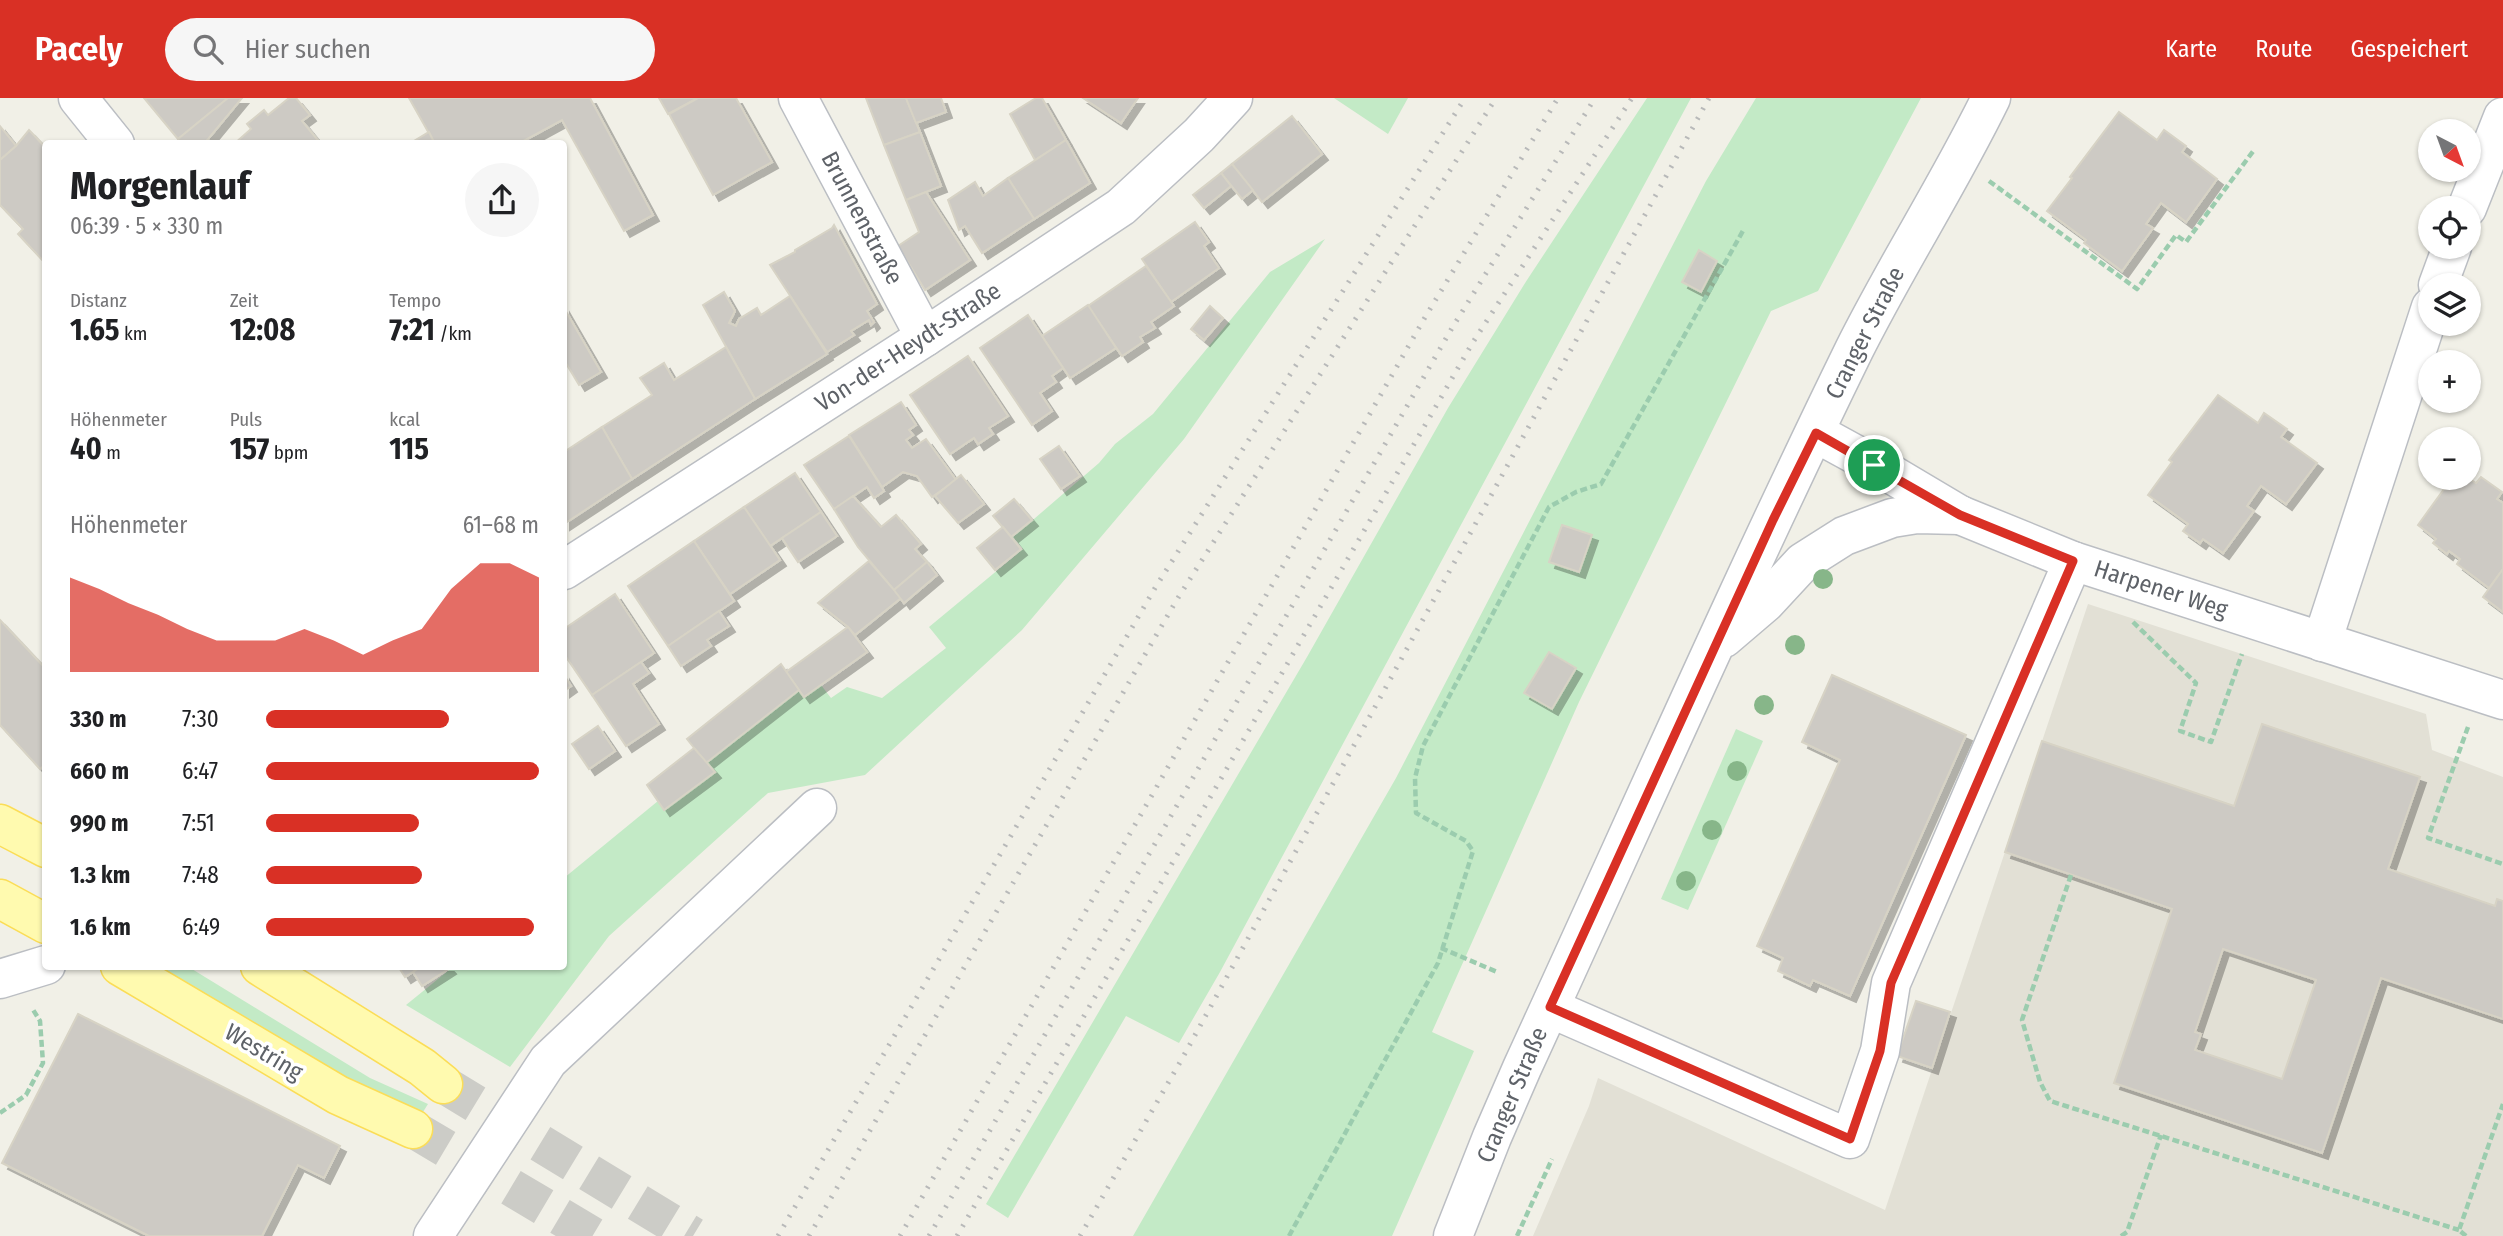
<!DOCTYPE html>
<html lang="de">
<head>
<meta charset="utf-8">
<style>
	:root { --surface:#fff; --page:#f6f6f6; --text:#202124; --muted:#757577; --accent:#d93025 }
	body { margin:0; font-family:"Fira Sans Condensed",sans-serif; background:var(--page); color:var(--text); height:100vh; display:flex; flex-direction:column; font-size:26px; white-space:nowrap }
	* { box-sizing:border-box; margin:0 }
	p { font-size:23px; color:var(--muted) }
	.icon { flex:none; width:38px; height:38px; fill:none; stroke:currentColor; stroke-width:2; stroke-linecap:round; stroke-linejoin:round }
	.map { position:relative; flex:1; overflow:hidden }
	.details { position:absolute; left:42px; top:42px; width:525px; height:830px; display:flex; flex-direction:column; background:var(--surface); border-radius:7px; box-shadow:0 2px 5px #0004 }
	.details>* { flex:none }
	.needle { width:46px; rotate:139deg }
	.controls { position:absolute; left:2418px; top:21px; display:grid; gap:14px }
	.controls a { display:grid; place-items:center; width:63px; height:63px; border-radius:50%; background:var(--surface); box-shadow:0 2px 5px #0004; font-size:35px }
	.pin { position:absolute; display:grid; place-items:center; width:60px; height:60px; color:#fff; margin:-30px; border:4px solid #fff; border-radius:50%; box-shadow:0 2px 7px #0007 }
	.round { display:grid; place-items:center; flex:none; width:74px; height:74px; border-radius:37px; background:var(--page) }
	.overview { display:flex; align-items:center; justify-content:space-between; height:119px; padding:0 28px }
	h1 { font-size:38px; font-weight:700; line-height:52px }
	.figures { display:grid; grid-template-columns:repeat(3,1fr); gap:10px; height:119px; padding:7px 28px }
	.figures div { display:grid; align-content:center }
	.figures b { font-size:30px; font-weight:700 }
	.figures small { font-size:19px; font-weight:400 }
	.figures p { font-size:19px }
	.chart { height:196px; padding:14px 28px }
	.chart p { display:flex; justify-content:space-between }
	.chart svg { width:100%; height:126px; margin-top:7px; fill:var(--accent); opacity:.7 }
	ul { padding:0 28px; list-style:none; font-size:23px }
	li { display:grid; grid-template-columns:112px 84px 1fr; align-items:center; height:52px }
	li i { height:18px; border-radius:9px; background:var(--accent) }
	header { display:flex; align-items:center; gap:42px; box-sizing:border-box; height:98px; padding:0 35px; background:var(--accent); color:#fff }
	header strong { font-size:33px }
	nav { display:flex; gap:38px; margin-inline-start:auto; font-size:24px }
	.search { width:490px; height:63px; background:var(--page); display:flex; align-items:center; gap:18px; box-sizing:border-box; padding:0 24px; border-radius:38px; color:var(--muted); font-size:26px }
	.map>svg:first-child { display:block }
	.education { fill:#e2e0d5 }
	.green { fill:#c3eac6 }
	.building { fill:#cdcac4; stroke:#d7d3c5; stroke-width:2; fill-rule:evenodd; filter:url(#shadow) }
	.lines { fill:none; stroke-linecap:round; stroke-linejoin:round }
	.major-tunnel { stroke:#ccccc7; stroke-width:38; stroke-dasharray:38 19; stroke-linecap:butt }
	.minor-casing { stroke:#bbbec3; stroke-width:41 }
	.major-casing { stroke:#fbdd57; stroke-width:41 }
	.path { stroke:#9bccae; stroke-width:4.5; stroke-dasharray:7 3.5; stroke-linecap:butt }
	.minor { stroke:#fff; stroke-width:38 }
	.major { stroke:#fffaaf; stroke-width:38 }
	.rail { stroke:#b8b9b9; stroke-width:5; stroke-dasharray:2 9; stroke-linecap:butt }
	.tree { fill:#87b689 }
	.route-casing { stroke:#fff; stroke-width:14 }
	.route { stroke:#d93025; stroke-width:9 }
	.labels { text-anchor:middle; stroke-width:7; stroke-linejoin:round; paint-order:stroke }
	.street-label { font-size:24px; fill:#5e6268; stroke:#fff }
</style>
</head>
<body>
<header>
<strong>Pacely</strong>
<div class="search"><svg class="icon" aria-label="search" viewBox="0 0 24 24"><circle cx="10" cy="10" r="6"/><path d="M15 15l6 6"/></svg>Hier suchen</div>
<nav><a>Karte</a><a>Route</a><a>Gespeichert</a></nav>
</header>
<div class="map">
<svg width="2503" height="1138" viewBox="0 0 2503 1138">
	<defs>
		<filter id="shadow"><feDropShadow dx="6" dy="6" stdDeviation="0" flood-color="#0004"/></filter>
	</defs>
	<rect width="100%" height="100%" fill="#f1f0e7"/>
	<!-- education -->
	<path class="education" d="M2088 506 2426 616 2432 652 2503 679V1138H1533L1589 1008 1598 980 1885 1112Z"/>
	<!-- green -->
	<g class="green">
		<path d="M1334 0H1408L1388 36Z"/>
		<path d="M1647 0H1691L1220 874 1179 945 1126 918 1008 1120 986 1106 1307 559 1448 310 1527 182Z"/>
		<path d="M1756 0H1921L1818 193 1771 213 1579 604 1432 934 1474 953 1392 1138H1133L1396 680 1706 83Z"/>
		<path d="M1325 141 1184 341 1022 532 865 677 768 695 609 838 510 969 406 907 454 868H564V780L658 703 665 712 714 674 707 664 799 592 804 599 821 587 831 600 847 589 882 600 946 550 929 529 1023 451 1013 439 1099 365 1115 346 1153 316 1270 174Z"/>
		<path d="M1736 631 1763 643 1688 812 1661 801Z"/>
		<path d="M167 868H187L370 980 428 1006 423 1014 363 990 275 941 165 872Z"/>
	</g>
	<!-- building -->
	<g class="building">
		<path d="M144 0H228L178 41Z"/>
		<path d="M228 0H242L204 46H181L178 41Z"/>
		<path d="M289 0H296L310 17 302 23 321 46H234L251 31 247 26 264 12 268 17Z"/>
		<path d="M409 0H590L653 117 624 133 562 22 518 46H435Z"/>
		<path d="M659 0H698L668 16Z"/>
		<path d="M698 0H736L772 64 713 97 669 16Z"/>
		<path d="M866 0H906L920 34 884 47Z"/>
		<path d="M906 0H941L946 14 916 25Z"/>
		<path d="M1036 0H1042L1066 42 1035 62 1010 16Z"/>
		<path d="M1083 0H1138L1121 25Z"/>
		<path d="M2119 14 2157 42 2164 32 2186 48 2182 54 2217 81 2186 124 2161 105 2146 126 2153 130 2122 173 2084 145 2086 142 2047 113 2072 80 2070 79Z"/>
		<path d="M1292 18 1322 56 1262 104 1232 66Z"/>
		<path d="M0 28 16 48 0 62Z"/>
		<path d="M29 32 46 50V166L18 136 23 131 0 107V62L16 48Z"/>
		<path d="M429 34 435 46H409Z"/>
		<path d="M920 34 941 88 906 102 884 47Z"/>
		<path d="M1066 42 1090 85 1034 121 1008 80Z"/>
		<path d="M1232 66 1253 92 1242 101 1221 75Z"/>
		<path d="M1221 75 1231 88 1204 110 1193 97Z"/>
		<path d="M1008 80 1034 121 982 155 965 128 959 132 948 102 975 84 983 98Z"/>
		<path d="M926 94 970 162 925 192 898 148 919 134 906 102Z"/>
		<path d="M1195 124 1209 144 1204 148 1219 170 1171 204 1142 161Z"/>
		<path d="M834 127 877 206 867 213 874 224 871 227 869 222 851 233 854 237 827 254 770 167 795 154V152L832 130Z"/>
		<path d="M1699 152 1717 163 1701 194 1682 184Z"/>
		<path d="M1146 168 1174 208 1151 224 1155 230 1140 239 1143 244 1122 258 1088 208Z"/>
		<path d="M724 194 735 213 729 225 736 228 739 221 757 210 761 217 790 198 827 256 755 301 703 207Z"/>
		<path d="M1088 207 1116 250 1070 280 1042 238Z"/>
		<path d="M1210 208 1223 220 1204 242 1191 231Z"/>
		<path d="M564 210 601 274 579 287 564 262Z"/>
		<path d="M1028 217 1063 270 1052 278 1056 284 1040 295 1052 313 1032 327 980 250Z"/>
		<path d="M726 249 755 301 632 381 602 329 652 297 640 280 664 265 674 282Z"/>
		<path d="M968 258 1008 318 989 330 993 336 978 346 974 340 950 356 910 297Z"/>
		<path d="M2218 297 2258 325 2264 315 2287 331 2281 339 2317 365 2286 406 2261 388 2247 408 2254 413 2223 455 2203 441 2200 445 2183 433 2188 426 2148 397 2172 364 2169 362Z"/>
		<path d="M901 304 916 327 909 332 913 337 906 342 912 350 926 341 956 382 932 399 917 378 903 374 882 389 849 337Z"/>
		<path d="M602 329 632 381 564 426V354Z"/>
		<path d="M849 338 884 393 874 400 867 389 834 411 804 367Z"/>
		<path d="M1059 348 1080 378 1061 391 1040 361Z"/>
		<path d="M795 375 821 414 770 448 744 409Z"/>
		<path d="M961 377 984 406 958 425 935 398Z"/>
		<path d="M2481 379 2502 394 2497 401 2503 405V471L2489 490 2457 466 2460 461 2449 453 2447 456 2433 445 2436 441 2418 427 2452 380H2468L2476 385Z"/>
		<path d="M853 398 881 429 896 417 921 446 915 451 927 464 894 492 858 449 834 411Z"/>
		<path d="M1014 401 1032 422 1011 439 993 418Z"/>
		<path d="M744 409 780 462 730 496 694 443Z"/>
		<path d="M821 414 837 438 798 464 782 440Z"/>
		<path d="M1562 427 1592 437 1579 474 1549 464Z"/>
		<path d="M1003 429 1021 451 995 472 977 450Z"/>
		<path d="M694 443 734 503 668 548 628 488Z"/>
		<path d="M869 463 901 500 855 537 848 529 818 505Z"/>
		<path d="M927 464 937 477 904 505 894 492Z"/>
		<path d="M2503 471V514L2483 499Z"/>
		<path d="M615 496 654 555 592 597 564 556V531Z"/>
		<path d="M719 513 729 528 707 542 711 548 681 568 668 548Z"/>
		<path d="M0 522 46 571V666L40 671 0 627Z"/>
		<path d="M848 529 867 554 804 599 786 574Z"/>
		<path d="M1549 554 1576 570 1552 611 1524 595Z"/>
		<path d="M641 564 649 575 633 586 659 626 626 648 592 597Z"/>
		<path d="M781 566 799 592 706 665 687 641Z"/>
		<path d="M564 577 571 588 564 593Z"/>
		<path d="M1832 577 1966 637 1850 898 1813 882 1810 888 1778 873 1783 860 1757 848 1840 662 1802 644Z"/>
		<path d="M2262 626 2420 679 2388 771 2495 808 2497 801 2503 803V921L2381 880 2322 1055 2114 985 2172 811 2005 754 2042 643 2234 708ZM2223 851 2316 882 2282 981 2195 952 2201 936 2195 934Z"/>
		<path d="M598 628 615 653 589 671 572 646Z"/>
		<path d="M694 650 715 674 664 712 647 687Z"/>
		<path d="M398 868H422L405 879Z"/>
		<path d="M422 868H448L450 870 422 888 413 874Z"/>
		<path d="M1916 903 1950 914 1932 970 1897 958Z"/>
		<path d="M78 916 340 1048 324 1080 298 1067 262 1138H149L2 1065Z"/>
	</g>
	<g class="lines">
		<!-- major-tunnel -->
		<g class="major-tunnel">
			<path d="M443 986 693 1138"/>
			<path d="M413 1031 593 1138"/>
		</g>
		<!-- minor casing -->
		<g class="minor-casing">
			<g id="minor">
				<path d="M78 0 115 46"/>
				<path d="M798 0 925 239"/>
				<path d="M2467 110 2503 19"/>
				<path d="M2438 187 2452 149"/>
				<path d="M1816 335 1891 376 1960 417 2073 463 2503 602"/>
				<path d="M564 472 925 239 1121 109 1199 37 1233 0"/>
				<path d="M1724 540 1765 505 1803 464 1844 438 1892 420 1917 416 1960 417"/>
				<path d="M2322 544 2431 209"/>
				<path d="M0 881 46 867"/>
				<path d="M1550 910 1850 1041 1880 953 1891 885 2073 463"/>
				<path d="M433 1138 548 963 817 710"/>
				<path d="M1453 1138 1492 1039 1522 970C1632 731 1738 489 1854 252 1897 166 1949 86 1991 0"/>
			</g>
		</g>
		<!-- major casing -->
		<g class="major-casing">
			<g id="major">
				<path d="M0 726 46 750"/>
				<path d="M0 801 46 826"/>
				<path d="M120 868 338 997 413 1031"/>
				<path d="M260 868 422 969 443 986"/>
			</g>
		</g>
		<!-- path -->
		<g class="path">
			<path d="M1989 83 2137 191 2176 137 2186 144 2254 52"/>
			<path d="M2133 524 2196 585 2180 633 2211 644 2242 556"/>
			<path d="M2468 629 2428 740 2503 766"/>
			<path d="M2071 777 2022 922 2040 984 2050 1003 2459 1132"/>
			<path d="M1441 850 1497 874"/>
			<path d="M0 1015 26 997 43 965 40 923 32 910"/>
			<path d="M1289 1138 1438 865 1473 753 1466 743 1416 715 1415 680 1423 648 1549 409 1576 394 1601 386 1744 131"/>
			<path d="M1517 1138 1552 1061"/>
			<path d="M2121 1138 2127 1134 2161 1037"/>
			<path d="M2466 1138 2459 1132 2503 1006"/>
		</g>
		<!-- minor -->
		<use href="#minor" class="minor"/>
		<!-- major -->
		<use href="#major" class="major"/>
		<!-- rail -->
		<g class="rail">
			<path d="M778 1138 1155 490 1465 0"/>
			<path d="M809 1138 1176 503 1496 0"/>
			<path d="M900 1138 1424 221 1558 0"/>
			<path d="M929 1138 1452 230 1595 0"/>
			<path d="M957 1138 1473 244 1632 0"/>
			<path d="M1080 1138 1183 959 1709 0"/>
		</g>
	</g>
	<!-- trees -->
	<g class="tree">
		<circle cx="1823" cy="481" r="10"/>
		<circle cx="1795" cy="547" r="10"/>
		<circle cx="1764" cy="607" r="10"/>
		<circle cx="1737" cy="673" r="10"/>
		<circle cx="1712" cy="732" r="10"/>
		<circle cx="1686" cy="783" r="10"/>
	</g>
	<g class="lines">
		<!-- route casing -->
		<g class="route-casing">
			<path id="route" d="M1816 335 1960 417 2073 463 1891 885 1880 953 1850 1041 1550 909 1773 422Z"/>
		</g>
		<!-- route -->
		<use href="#route" class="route"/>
	</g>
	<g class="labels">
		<!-- street labels -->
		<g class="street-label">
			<text transform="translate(862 120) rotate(62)" y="8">Brunnenstraße</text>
			<text transform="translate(1865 235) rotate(-63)" y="8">Cranger Straße</text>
			<text transform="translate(908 249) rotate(-33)" y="8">Von-der-Heydt-Straße</text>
			<text transform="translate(2161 491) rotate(18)" y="8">Harpener Weg</text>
			<text transform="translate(264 954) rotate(31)" y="8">Westring</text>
			<text transform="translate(1512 997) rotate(-67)" y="8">Cranger Straße</text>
		</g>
	</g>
</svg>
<div class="controls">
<a><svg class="needle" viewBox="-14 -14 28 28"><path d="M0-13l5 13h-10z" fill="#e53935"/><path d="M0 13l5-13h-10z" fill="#757577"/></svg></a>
<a><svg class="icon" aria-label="locate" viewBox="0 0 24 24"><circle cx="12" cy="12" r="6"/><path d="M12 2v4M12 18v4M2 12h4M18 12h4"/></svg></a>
<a><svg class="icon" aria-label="layers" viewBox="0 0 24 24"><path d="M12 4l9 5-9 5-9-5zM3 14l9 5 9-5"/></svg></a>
<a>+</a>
<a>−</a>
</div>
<div class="pin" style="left:1874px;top:367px;background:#1e9e55"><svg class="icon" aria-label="arrive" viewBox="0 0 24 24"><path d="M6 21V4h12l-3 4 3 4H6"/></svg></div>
<section class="details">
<div class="overview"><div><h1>Morgenlauf</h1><p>06:39 · 5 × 330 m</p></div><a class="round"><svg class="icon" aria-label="share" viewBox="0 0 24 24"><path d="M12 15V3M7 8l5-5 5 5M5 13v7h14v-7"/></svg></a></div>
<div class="figures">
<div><p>Distanz</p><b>1.65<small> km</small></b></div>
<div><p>Zeit</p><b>12:08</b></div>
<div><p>Tempo</p><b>7:21<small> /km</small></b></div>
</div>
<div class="figures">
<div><p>Höhenmeter</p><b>40<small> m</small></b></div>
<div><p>Puls</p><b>157<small> bpm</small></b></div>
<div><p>kcal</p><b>115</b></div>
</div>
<div class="chart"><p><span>Höhenmeter</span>61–68 m</p>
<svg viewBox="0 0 160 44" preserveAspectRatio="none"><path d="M0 44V11L10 15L20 20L30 24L40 29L50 33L60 33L70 33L80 29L90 33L100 38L110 33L120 29L130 15L140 6L150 6L160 11V44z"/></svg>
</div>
<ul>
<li><b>330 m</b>7:30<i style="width:67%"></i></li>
<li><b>660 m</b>6:47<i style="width:100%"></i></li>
<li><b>990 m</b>7:51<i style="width:56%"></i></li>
<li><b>1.3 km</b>7:48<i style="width:57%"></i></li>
<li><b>1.6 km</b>6:49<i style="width:98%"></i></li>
</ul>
</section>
</div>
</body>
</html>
